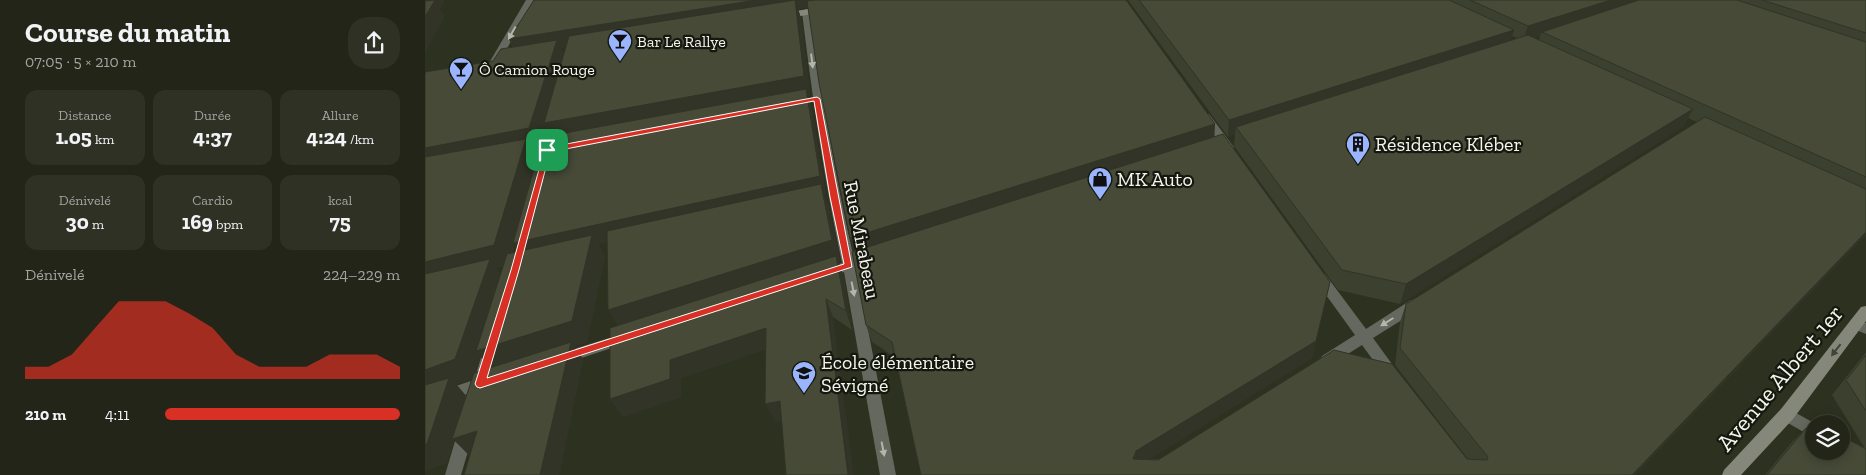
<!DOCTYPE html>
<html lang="fr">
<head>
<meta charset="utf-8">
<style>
	:root { --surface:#222517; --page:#2e3124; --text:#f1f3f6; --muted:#a2a5a1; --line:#3f4236; --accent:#d93025 }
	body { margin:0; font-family:"Zilla Slab",serif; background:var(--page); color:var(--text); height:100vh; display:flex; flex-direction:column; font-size:19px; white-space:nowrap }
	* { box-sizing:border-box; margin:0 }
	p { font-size:16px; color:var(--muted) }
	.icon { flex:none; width:28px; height:28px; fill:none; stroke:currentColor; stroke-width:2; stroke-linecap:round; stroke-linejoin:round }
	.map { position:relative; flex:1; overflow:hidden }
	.drawer { display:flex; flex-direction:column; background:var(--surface); width:425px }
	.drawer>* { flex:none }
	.tools { position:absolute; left:1380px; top:415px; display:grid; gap:10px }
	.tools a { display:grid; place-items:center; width:45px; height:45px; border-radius:50%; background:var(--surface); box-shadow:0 2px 12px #0003,0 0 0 1px var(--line); font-size:25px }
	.pin { position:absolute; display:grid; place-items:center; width:42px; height:42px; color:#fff; margin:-21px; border-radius:10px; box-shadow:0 2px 8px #0006 }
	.round { display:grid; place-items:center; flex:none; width:52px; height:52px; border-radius:20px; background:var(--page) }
	.summary { display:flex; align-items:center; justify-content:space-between; height:85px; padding:0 25px }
	h1 { font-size:28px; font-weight:800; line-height:38px }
	.stats { display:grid; grid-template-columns:repeat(3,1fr); gap:8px; height:85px; padding:5px 25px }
	.stats div { display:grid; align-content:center; border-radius:12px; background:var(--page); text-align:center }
	.stats b { font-size:21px; font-weight:800 }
	.stats small { font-size:14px; font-weight:400 }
	.stats p { font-size:14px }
	.chart { height:140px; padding:10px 25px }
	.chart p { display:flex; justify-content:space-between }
	.chart svg { width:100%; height:90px; margin-top:5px; fill:var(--accent); opacity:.7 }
	ul { padding:0 25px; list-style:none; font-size:16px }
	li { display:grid; grid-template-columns:80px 60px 1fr; align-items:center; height:38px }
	li i { height:12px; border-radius:6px; background:var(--accent) }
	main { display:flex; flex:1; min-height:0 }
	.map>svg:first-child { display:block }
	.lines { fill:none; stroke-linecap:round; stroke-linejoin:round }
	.street { fill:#65685e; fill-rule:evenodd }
	.secondary { fill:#848779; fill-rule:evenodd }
	.wall { fill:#3c402f; fill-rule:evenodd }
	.shaded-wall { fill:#313426; fill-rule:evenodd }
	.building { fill:#464a37; stroke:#313426 }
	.oneway { fill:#b3b6ab }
	.oneway2 { fill:#42443a }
	.route { fill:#d93025; stroke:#fff; fill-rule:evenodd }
	.labels { text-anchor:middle; stroke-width:4.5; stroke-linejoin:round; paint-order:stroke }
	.far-poi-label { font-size:16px; fill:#f3f6ea; stroke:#161810; text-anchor:start }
	.poi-label { font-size:20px; fill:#f3f6ea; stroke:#161810; text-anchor:start }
	.street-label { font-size:20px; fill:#f3f6ea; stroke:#161810 }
	.near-street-label { font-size:24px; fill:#f3f6ea; stroke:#161810 }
</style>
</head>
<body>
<main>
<section class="drawer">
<div class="summary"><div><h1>Course du matin</h1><p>07:05 · 5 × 210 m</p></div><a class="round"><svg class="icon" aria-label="share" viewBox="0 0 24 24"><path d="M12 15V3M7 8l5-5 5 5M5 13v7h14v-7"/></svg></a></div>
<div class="stats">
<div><p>Distance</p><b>1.05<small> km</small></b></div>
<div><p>Durée</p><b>4:37</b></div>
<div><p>Allure</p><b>4:24<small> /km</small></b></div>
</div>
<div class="stats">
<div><p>Dénivelé</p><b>30<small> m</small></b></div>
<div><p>Cardio</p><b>169<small> bpm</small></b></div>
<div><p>kcal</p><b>75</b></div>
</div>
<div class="chart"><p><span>Dénivelé</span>224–229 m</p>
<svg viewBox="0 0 160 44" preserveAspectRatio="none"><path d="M0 44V38L10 38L20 32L30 19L40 6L50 6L60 6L70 12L80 19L90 32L100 38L110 38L120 38L130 32L140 32L150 32L160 38V44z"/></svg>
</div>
<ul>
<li><b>210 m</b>4:11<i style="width:100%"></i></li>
</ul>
</section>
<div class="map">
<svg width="1441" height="475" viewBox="0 0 1441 475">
	<rect width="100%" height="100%" fill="#2d311f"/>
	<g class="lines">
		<!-- street -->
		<g class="street">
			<path d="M101 0H109L74 63 69 66 66 65 64 63Z"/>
			<path d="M381 9 385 12C397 95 410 177 429 259L445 254 451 258 450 261 431 267 471 475H455L419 272 400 278 393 273 395 270 417 263C399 179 387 96 377 12Z"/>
			<path d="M780 113 784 114 808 146 809 148 808 150H800L775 116Z"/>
			<path d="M895 272 900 274 941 329 986 300H996L998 304 996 308 948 338 972 371 974 375 972 379 967 381 962 379 937 345 907 364 902 366 897 364 895 360 897 356 930 335 888 277 890 274Z"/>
			<path d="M1431 319 1441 323V334L1426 328 1424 324 1426 320Z"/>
			<path d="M200 333 205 334 207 338 205 342 138 364 133 362 131 358 133 354Z"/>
			<path d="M66 342 71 344 73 348 64 379 67 383 64 387 55 392 52 391 0 408V396L49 380 59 348 61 344Z"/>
			<path d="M1362 408 1391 424H1389V438L1356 419 1354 414 1356 409Z"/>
			<path d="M41 424 47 426 49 431 36 475H20L33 431 35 426Z"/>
		</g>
		<!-- secondary -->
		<g class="secondary">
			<path d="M401 6 404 7V11L359 19 355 16 359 13Z"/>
			<path d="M1441 306V321L1368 419 1316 475H1297L1299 470 1356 409 1436 307Z"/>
		</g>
	</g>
	<!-- wall -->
	<g class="wall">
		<path d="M109 0H701L790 124 789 136 905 282 887 358 725 459H1043L970 365 975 322 981 304 1272 122 1263 118 1258 127 975 304 913 290 809 146 810 134 803 137 703 0H1441V235L1210 475H496L471 358 447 342 441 325 429 251 425 238 383 7 373 9 376 18 385 95 383 96 386 105 401 194H399L403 204 415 261H413L418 274 427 330 408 317 357 420 350 422 341 349 256 378V397L198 417 185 399 193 325 182 242 173 244 180 256 162 342 149 346 158 359 134 475H39L45 455H44L29 440 22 463 0 471V72L68 61 88 47 84 39ZM1087 36 1092 38 1086 40ZM1115 36 1114 40 1109 38ZM141 47 139 54 136 48ZM121 127 126 135 118 137ZM115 146 112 157 107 148ZM89 244 94 251 87 253ZM78 266 76 274 71 267ZM55 356 65 368 49 373ZM47 379 41 396 31 384Z"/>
		<path d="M1441 352V475H1340L1367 442 1381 428 1423 437 1424 440 1439 447 1407 395Z"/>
	</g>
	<!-- shaded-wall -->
	<g class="shaded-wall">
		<path d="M0 0H20L15 9 20 16 0 53Z"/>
		<path d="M332 0H428L373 9 376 18 385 95 383 96 386 105 401 194H399L403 204 415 261H413L418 274 427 330 421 311 412 262 196 331 183 310 398 194 173 244 180 256 162 342 149 346 158 359 134 475H115L69 372 55 356 48 379 31 384 42 397 52 431 68 447 44 455 29 440 22 463 0 471V148L93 55 84 39ZM371 9 141 57 136 48ZM121 127 131 143 112 157 107 148 116 146ZM89 244 101 260 79 279 71 267 83 264Z"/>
		<path d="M1186 0H1227L1117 32 1115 36 1098 41 1103 26Z"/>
		<path d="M1089 30 1084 46 811 127 810 134 803 137 804 120Z"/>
		<path d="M1268 109 1258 127 975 304 981 284Z"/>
		<path d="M790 124 789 141 430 256 425 238Z"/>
		<path d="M1441 232V235L1210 475H1207Z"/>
		<path d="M905 282 887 358 711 468 708 459 711 451Z"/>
		<path d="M401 299 408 317 429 475H423Z"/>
		<path d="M341 328 350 346 256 378V397L198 417 185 399 245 360Z"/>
		<path d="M355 401 364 419 350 422 340 404Z"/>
	</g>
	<!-- building -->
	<g class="building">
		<path d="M10 0 0 17V1Z"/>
		<path d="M109 0H332L84 39Z"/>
		<path d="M370 0 379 76 119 123 144 36Z"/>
		<path d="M390 0H701L790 124 425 238 394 83 382 1Z"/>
		<path d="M714 0H1024L1089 30 804 120Z"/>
		<path d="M1045 0H1186L1103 26Z"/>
		<path d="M1214 0H1312L1441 42V177L1117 32Z"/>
		<path d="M1337 0H1441V33Z"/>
		<path d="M1103 35 1268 109 981 284 917 270 811 127Z"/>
		<path d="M132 40 104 128 0 148V72L68 61 76 49Z"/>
		<path d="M381 89 395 176 88 243 118 137Z"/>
		<path d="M1280 117 1441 189V232L1207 475H496L467 342 441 325 427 252 798 134 905 282 891 341 711 451 708 459 733 460 909 350 967 364 1042 459 1062 460 1063 457 975 348 981 304Z"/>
		<path d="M101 139 69 245 0 262V157Z"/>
		<path d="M396 184 407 240 183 310 182 231Z"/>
		<path d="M167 235 147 321 51 351 82 254Z"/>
		<path d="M411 256 421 311 401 299 423 475H361L355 401 340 404 341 328 245 360V379L185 399V328Z"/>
		<path d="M65 259 30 359 0 370V274Z"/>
		<path d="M146 342 115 475H39L52 431 27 439 49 373Z"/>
		<path d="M1441 355V411L1421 380Z"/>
		<path d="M24 378 2 444 0 445V385Z"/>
		<path d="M1381 428 1389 429V451H1416V433L1425 434 1422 436 1424 440 1441 449V475H1342Z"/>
	</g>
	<!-- one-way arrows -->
	<defs><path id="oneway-solid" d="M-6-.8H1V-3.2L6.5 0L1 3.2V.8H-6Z" transform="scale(1.25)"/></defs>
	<g class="oneway">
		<use href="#oneway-solid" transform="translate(87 33) rotate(119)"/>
		<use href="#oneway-solid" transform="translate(387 61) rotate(83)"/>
		<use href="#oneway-solid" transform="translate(428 289) rotate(79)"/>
		<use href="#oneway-solid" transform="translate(962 322) rotate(148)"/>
		<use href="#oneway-solid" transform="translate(458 449) rotate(79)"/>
	</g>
	<use class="oneway2" href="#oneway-solid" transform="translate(1411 350) rotate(128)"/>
	<!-- route -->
	<path class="route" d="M392 97 395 99 427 267 55 388 52 387 50 384 86 270 120 148ZM389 101 405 197 419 264 62 378 94 270 125 152Z"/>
	<!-- icons -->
	<defs>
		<g id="bar-pin" transform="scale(1.25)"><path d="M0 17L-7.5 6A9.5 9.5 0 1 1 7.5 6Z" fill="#9ab5fd" stroke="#161810"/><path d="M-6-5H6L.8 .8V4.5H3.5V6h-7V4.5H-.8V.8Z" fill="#111"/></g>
		<g id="building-pin" transform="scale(1.25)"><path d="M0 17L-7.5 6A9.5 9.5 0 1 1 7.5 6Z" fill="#9ab5fd" stroke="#161810"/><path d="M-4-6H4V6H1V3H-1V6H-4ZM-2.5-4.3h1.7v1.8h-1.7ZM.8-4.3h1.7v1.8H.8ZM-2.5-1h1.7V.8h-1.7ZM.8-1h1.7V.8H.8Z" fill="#111"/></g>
		<g id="shop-pin" transform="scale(1.25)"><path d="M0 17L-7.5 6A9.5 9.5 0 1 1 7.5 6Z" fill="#9ab5fd" stroke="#161810"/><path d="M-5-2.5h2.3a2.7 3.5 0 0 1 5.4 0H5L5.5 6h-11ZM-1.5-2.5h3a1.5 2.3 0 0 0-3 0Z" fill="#111"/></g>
		<g id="school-pin" transform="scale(1.25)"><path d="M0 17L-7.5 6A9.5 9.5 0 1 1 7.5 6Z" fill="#9ab5fd" stroke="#161810"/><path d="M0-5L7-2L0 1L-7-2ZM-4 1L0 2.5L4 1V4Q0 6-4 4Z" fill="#111"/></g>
	</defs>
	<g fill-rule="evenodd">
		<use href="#bar-pin" x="195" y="41"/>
		<use href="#bar-pin" x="36" y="69"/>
		<use href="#building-pin" x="933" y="144"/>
		<use href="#shop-pin" x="675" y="179"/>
		<use href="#school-pin" x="379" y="373"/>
	</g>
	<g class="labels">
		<!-- far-poi labels -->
		<g class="far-poi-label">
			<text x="212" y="47">Bar Le Rallye</text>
			<text x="54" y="75">Ô Camion Rouge</text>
		</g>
		<!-- poi labels -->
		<g class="poi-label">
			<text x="950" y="151">Résidence Kléber</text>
			<text x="692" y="186">MK Auto</text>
			<text x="396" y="369">École élémentaire<tspan x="396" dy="23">Sévigné</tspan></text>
		</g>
		<!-- street labels -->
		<g class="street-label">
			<text transform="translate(437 240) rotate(79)" y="7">Rue Mirabeau</text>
		</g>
		<!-- near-street labels -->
		<g class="near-street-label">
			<text transform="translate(1355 378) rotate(-50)" y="8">Avenue Albert 1er</text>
		</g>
	</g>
</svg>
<div class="tools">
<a><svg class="icon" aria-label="layers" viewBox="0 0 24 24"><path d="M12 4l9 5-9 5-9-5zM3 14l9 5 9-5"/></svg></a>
</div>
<div class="pin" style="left:122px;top:150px;background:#1e9e55"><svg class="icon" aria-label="arrive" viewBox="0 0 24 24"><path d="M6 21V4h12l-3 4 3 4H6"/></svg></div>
</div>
</main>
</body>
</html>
